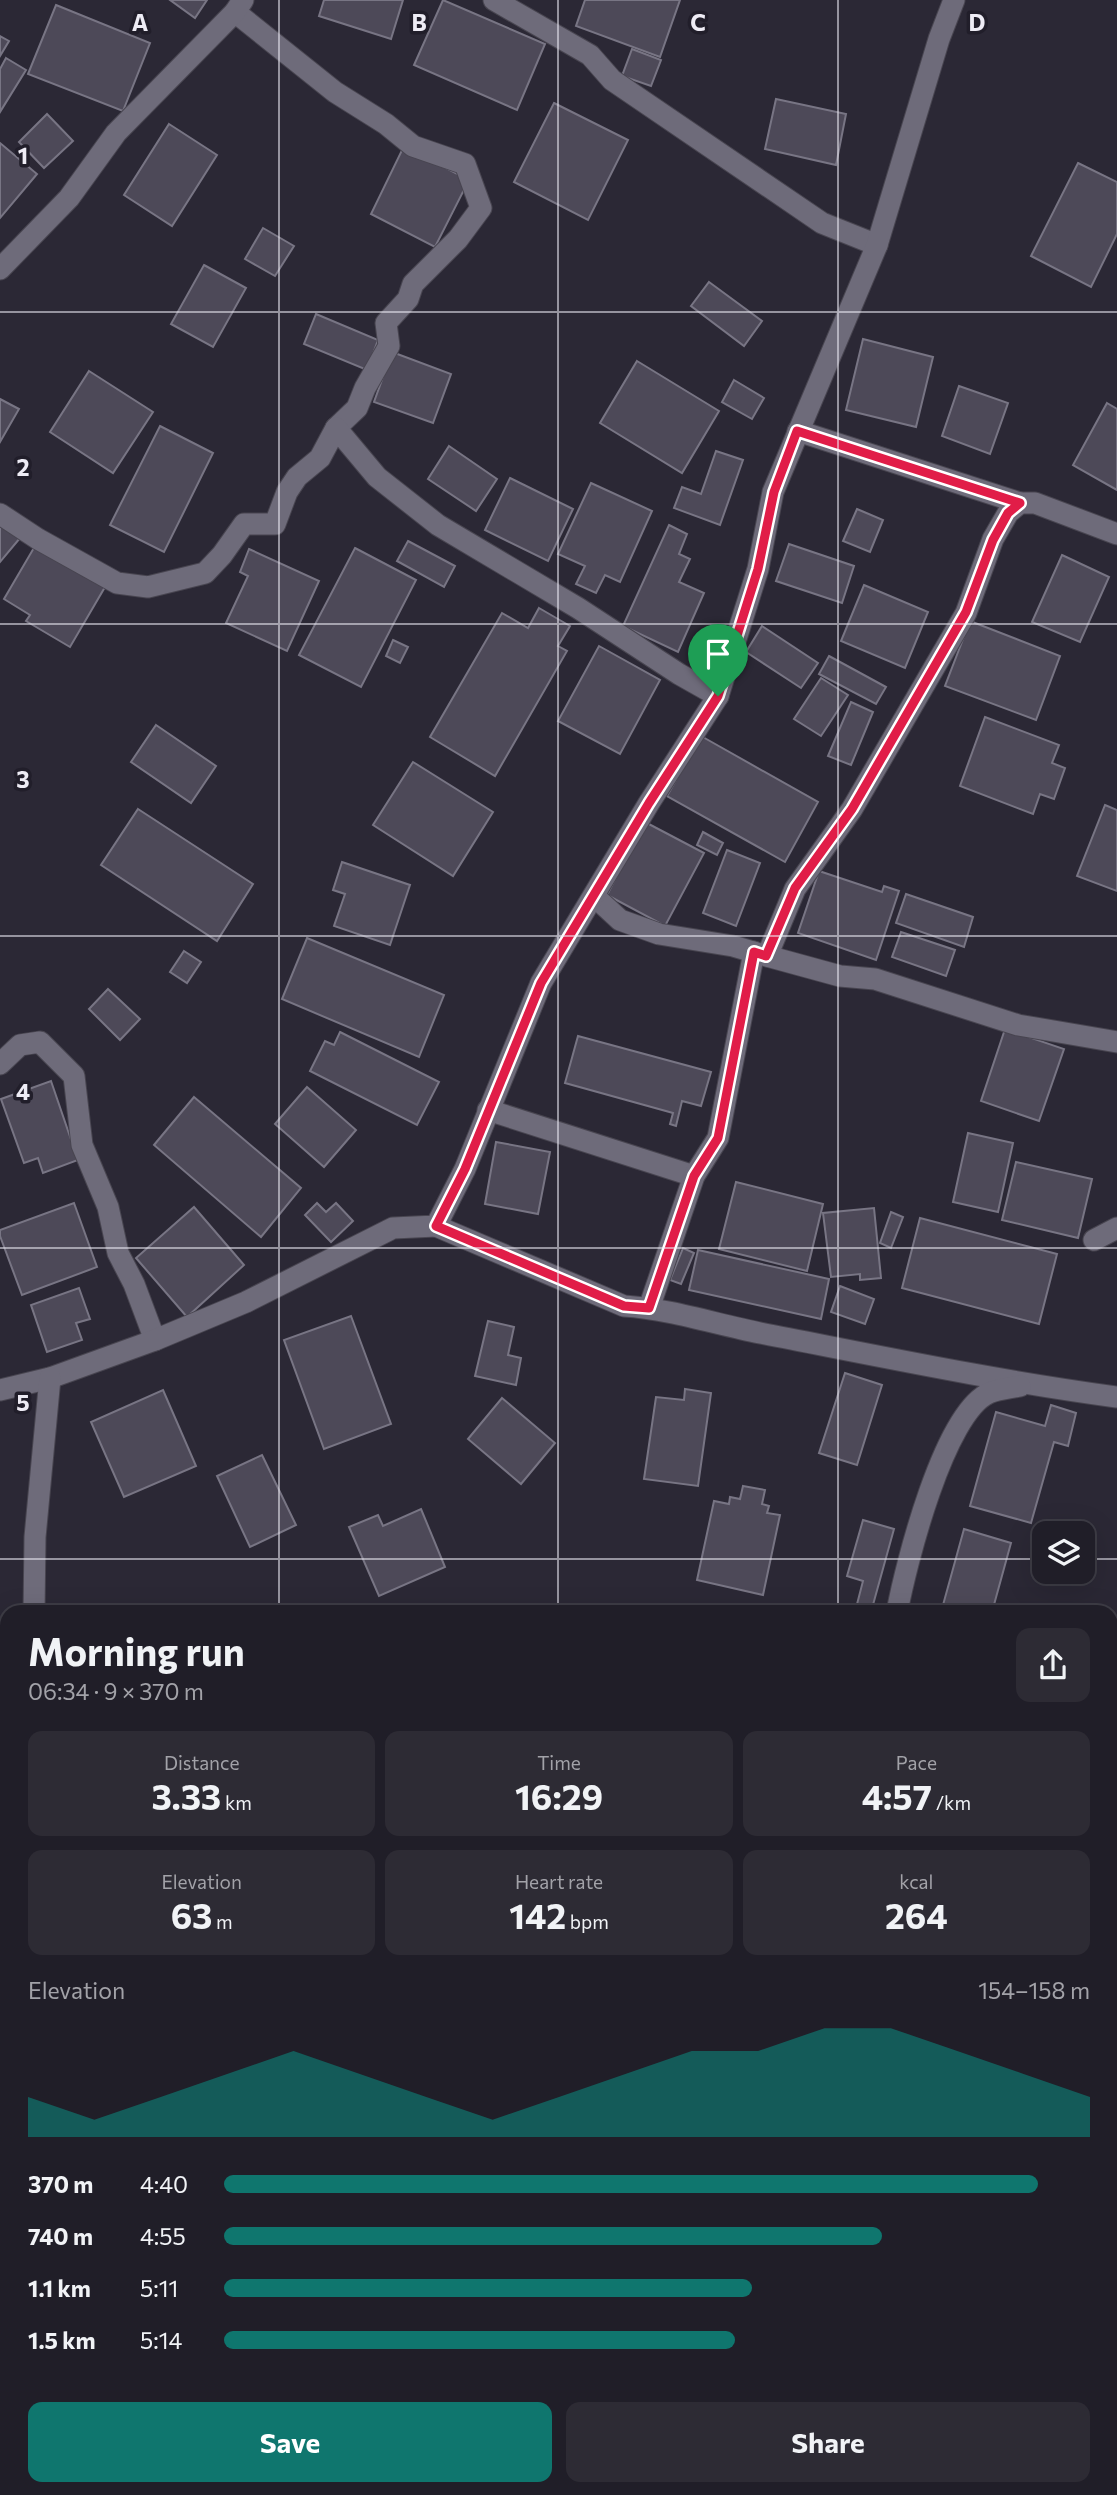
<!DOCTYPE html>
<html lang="en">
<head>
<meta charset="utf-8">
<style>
	:root { --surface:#201e28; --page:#2d2b34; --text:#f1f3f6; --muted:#a2a2a8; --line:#3d3c45; --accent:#0f766e }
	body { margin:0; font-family:Commissioner,sans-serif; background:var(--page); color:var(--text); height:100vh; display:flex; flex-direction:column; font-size:26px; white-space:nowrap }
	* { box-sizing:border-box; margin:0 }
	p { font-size:23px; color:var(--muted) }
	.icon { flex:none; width:38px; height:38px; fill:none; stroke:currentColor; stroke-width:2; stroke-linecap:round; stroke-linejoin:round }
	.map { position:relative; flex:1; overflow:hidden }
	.details { position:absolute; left:0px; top:1605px; width:1118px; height:891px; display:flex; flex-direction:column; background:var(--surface); border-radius:21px 21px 0 0; box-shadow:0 7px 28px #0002,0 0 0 2px var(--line) }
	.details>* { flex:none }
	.tools { position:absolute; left:1032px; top:1521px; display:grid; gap:14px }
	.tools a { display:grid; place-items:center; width:63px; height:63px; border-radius:14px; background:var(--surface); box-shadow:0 7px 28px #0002,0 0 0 2px var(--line); font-size:35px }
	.pin { position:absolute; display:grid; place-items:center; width:60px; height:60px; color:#fff; margin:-72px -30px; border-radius:50% 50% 50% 0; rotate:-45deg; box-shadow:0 0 7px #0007 }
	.pin .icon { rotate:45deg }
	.round { display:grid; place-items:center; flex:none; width:74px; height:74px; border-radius:14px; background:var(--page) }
	.head { display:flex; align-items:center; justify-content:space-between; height:119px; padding:0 28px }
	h1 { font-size:38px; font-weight:700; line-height:52px }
	.stats { display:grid; grid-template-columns:repeat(3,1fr); gap:10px; height:119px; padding:7px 28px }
	.stats div { display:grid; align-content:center; border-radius:14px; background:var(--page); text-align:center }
	.stats b { font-size:35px; font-weight:700 }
	.stats small { font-size:19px; font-weight:400 }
	.stats p { font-size:19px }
	.chart { height:196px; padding:14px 28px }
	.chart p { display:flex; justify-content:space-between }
	.chart svg { width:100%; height:126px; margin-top:7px; fill:var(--accent); opacity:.7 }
	.action { display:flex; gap:14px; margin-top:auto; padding:14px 28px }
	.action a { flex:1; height:80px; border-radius:14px; background:var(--accent); color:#fff; font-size:28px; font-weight:700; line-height:80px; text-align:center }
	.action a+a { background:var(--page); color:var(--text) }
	ul { padding:0 28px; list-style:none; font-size:23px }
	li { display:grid; grid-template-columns:112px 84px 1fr; align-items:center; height:52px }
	li i { height:18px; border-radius:9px; background:var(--accent) }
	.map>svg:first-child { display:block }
	.building { fill:#4d4958; stroke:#787584; stroke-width:2 }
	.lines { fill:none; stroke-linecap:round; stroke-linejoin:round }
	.street-casing { stroke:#484550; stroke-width:23 }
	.street { stroke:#6e6b7a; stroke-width:21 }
	.route-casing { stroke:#fff; stroke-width:14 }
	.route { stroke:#e11d48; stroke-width:9 }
	.grid { fill:none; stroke:#eeecf5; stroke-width:2; stroke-opacity:0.55 }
	.grid-label { font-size:23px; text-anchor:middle; font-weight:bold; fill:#eeecf5; stroke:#211e2a; stroke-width:7; stroke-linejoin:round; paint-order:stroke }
</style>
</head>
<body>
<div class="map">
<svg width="1117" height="2495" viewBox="0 0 1117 2495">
	<rect width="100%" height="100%" fill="#2b2835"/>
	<!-- building -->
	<g class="building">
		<path d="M170 0H207L195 18Z"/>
		<path d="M324 0H403L391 39 319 16Z"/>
		<path d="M443 0 545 44 517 110 414 65Z"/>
		<path d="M585 0H680L660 57 576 26Z"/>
		<path d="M56 5 150 43 123 111 28 74Z"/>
		<path d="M0 36 9 41 0 56Z"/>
		<path d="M632 49 661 60 651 86 622 76Z"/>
		<path d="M6 58 26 70 0 112V69Z"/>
		<path d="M776 99 846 114 836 165 765 149Z"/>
		<path d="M554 103 628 140 588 220 514 182Z"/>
		<path d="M47 114 73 141 44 168 19 142Z"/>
		<path d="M169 124 217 155 172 226 124 195Z"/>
		<path d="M0 143 37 174 0 218Z"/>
		<path d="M404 146 469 180 435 247 371 214Z"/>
		<path d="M1078 163 1117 182V234L1091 287 1031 256Z"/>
		<path d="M263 228 294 246 275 276 245 259Z"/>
		<path d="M204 265 246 288 213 347 171 324Z"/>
		<path d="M709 282 762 321 744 346 691 306Z"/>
		<path d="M316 314 378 340 367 370 304 344Z"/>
		<path d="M863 339 933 357 916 427 846 410Z"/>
		<path d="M392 352 451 374 433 423 374 402Z"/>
		<path d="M637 361 719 411 682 473 600 423Z"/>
		<path d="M89 371 153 412 113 473 50 432Z"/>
		<path d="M734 380 764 398 752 419 722 402Z"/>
		<path d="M959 386 1008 403 990 454 942 436Z"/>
		<path d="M0 399 19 409 0 442Z"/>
		<path d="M1107 403 1117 409V490L1073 465Z"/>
		<path d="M160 426 213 453 164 552 110 525Z"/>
		<path d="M449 446 497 479 476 511 428 479Z"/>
		<path d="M716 451 743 460 720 525 674 508 682 487 701 494Z"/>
		<path d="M510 478 573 509 548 561 485 530Z"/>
		<path d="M591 483 652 511 620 582 605 575 596 593 576 584 585 566 558 554Z"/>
		<path d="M857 509 883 520 870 552 843 541Z"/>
		<path d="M0 521 20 538 0 562Z"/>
		<path d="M669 525 687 534 679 554 690 559 679 582 704 593 678 652 623 626Z"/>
		<path d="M408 541 455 566 444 587 397 561Z"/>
		<path d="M789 544 854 566 842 603 776 581Z"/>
		<path d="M35 546 105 587 70 647 26 621 30 615 4 599Z"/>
		<path d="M355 548 416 580 361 687 299 655Z"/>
		<path d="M249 549 319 581 287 651 226 623 248 576 240 572Z"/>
		<path d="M1062 555 1109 577 1080 642 1032 622Z"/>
		<path d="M864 585 928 612 905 668 841 641Z"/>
		<path d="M539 608 570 626 558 646 567 651 495 776 430 737 502 613 528 628Z"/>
		<path d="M970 621 1060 656 1036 720 945 686Z"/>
		<path d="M762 626 818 663 801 688 746 652Z"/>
		<path d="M393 640 408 647 400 663 386 656Z"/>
		<path d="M599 646 660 680 620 754 558 721Z"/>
		<path d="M829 656 886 687 876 704 819 674Z"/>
		<path d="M821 678 848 695 821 736 794 719Z"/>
		<path d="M851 702 873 712 851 765 828 756Z"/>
		<path d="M985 717 1059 745 1052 763 1065 768 1054 799 1040 794 1033 814 960 786Z"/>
		<path d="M156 725 216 766 191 803 131 762Z"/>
		<path d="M701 736 818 802 785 862 667 796Z"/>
		<path d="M413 762 493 812 453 876 373 825Z"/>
		<path d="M1105 805 1117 810V891L1077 876Z"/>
		<path d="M138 809 253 884 217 941 101 865Z"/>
		<path d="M645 822 704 853 665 926 607 895Z"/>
		<path d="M703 832 723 843 717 855 697 845Z"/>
		<path d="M727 850 760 863 736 926 703 913Z"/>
		<path d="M342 862 410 885 390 945 334 926 345 894 333 890Z"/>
		<path d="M819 871 882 892 884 886 899 891 876 960 798 933Z"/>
		<path d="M906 894 973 917 964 947 896 923Z"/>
		<path d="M901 932 955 950 946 976 892 957Z"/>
		<path d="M307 938 444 995 419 1057 282 999Z"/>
		<path d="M184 951 201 962 187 983 170 972Z"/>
		<path d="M108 989 140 1019 120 1040 89 1009Z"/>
		<path d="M1005 1029 1064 1049 1039 1121 981 1101Z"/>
		<path d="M340 1032 439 1082 417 1125 310 1071 325 1041 334 1045Z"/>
		<path d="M578 1036 711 1072 701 1106 682 1101 676 1126 670 1124 673 1113 565 1083Z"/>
		<path d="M51 1081 78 1160 43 1173 38 1158 24 1163 1 1099Z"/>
		<path d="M307 1087 356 1130 324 1167 275 1124Z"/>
		<path d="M194 1097 301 1188 261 1237 154 1145Z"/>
		<path d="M968 1133 1013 1143 998 1212 953 1202Z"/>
		<path d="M496 1142 550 1152 538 1214 485 1204Z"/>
		<path d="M1016 1162 1092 1179 1078 1238 1002 1220Z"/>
		<path d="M736 1182 823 1204 807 1271 719 1249Z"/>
		<path d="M74 1203 97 1267 22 1295 0 1236V1230Z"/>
		<path d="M317 1203 326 1212 336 1203 353 1221 331 1242 305 1215Z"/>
		<path d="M194 1207 244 1265 187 1317 136 1258Z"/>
		<path d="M874 1208 881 1278 860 1280V1274L831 1277 823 1213Z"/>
		<path d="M891 1212 903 1217 891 1248 880 1243Z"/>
		<path d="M920 1218 1057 1254 1039 1324 902 1288Z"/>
		<path d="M683 1248 694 1253 681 1284 670 1280Z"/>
		<path d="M698 1250 829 1279 821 1319 689 1290Z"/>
		<path d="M840 1286 874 1299 865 1324 831 1312Z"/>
		<path d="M79 1288 90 1319 76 1323 82 1340 47 1352 31 1305Z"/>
		<path d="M351 1316 391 1424 324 1449 284 1340Z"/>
		<path d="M488 1321 514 1327 508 1355 521 1358 516 1385 475 1376Z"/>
		<path d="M845 1373 882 1385 857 1465 819 1453Z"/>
		<path d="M685 1389 711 1393 698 1486 644 1479 656 1397 684 1400Z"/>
		<path d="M163 1390 196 1466 124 1497 91 1422Z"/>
		<path d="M502 1398 555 1443 521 1484 468 1439Z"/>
		<path d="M1051 1405 1076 1413 1068 1446 1054 1442 1031 1523 970 1506 996 1412 1045 1426Z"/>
		<path d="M262 1455 296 1525 250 1547 217 1476Z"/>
		<path d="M743 1486 765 1490 762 1504 769 1506 767 1513 780 1515 763 1595 697 1580 714 1501 729 1504 730 1497 740 1499Z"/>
		<path d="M421 1509 445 1567 379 1596 349 1527 378 1515 383 1526Z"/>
		<path d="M863 1520 894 1529 871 1612H855L863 1581 847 1576Z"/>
		<path d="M964 1529 1011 1543 992 1612H967L943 1605Z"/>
		<path d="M0 1660 6 1661 5 1685H0Z"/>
		<path d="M1111 1885 1117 1886V1954L1111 1953Z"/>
		<path d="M1111 1969 1117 1970V2040H1111Z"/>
		<path d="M0 2023H7V2112L0 2113Z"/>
		<path d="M1113 2124H1117V2177L1111 2176Z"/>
		<rect x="0" y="2143" width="7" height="51"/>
		<path d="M685 2488H754L752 2495H683Z"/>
		<path d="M841 2488H914L913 2495H841Z"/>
		<path d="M943 2488H1033V2489L944 2494Z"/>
		<path d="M505 2490 531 2495H504Z"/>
	</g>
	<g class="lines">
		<!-- street casing -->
		<g class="street-casing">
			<g id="street">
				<path d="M494 0 590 55 612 80 822 223 877 245"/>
				<path d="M235 12 335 92 386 124 413 146 465 164 481 208 458 239 413 284 408 299 386 323 389 346 365 388 357 408 336 428"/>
				<path d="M0 269 69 198 116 133 235 12 243 0"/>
				<path d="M798 431 1020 503"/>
				<path d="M0 514 38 539 117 583 148 587 205 573 222 555 244 524H275L287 492 297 477 320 458 336 428 377 477 438 525 578 608 679 674 718 696"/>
				<path d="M594 896 620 920 659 934 733 946 767 956 795 889 852 809 966 613 993 539 1008 513 1020 503H1035L1117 534"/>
				<path d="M767 956 840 976 875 979 1018 1025 1117 1042"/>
				<path d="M0 1064 20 1045 40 1042 74 1076 82 1145 108 1207 118 1253 134 1284 155 1340"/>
				<path d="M488 1110 694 1176"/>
				<path d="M436 1226 624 1306C670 1309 715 1324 760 1333 879 1356 997 1381 1117 1397"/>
				<path d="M1094 1240 1117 1228"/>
				<path d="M649 1308 694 1176 718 1138 754 952"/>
				<path d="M0 1390 50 1378 155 1340 246 1302 393 1228 436 1226 465 1169 541 983 649 803 718 696 758 569 773 492 877 245 939 39 954 0"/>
				<path d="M34 1612 35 1537 50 1378"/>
				<path d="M897 1612C906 1564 944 1413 989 1393 998 1389 1011 1388 1020 1386"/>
				<path d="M1111 1788 1117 1792"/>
				<path d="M1111 1871 1117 1872"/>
				<path d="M0 1995 7 1994"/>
				<path d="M1111 2061H1117"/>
				<path d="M457 2488V2495"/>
				<path d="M772 2495 773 2488"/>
			</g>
		</g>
		<!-- street -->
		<use href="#street" class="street"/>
	</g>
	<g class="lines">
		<!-- route casing -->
		<g class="route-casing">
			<path id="route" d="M797 431 1020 503 1008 513 993 540 966 612 852 809 795 888 766 956 754 952 718 1138 694 1176 649 1308 624 1306 436 1226 465 1169 541 983 649 803 718 696 758 569 774 492Z"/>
		</g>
		<!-- route -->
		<use href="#route" class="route"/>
	</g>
	<!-- grid -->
	<path class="grid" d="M279 0V1612M558 0V1612M838 0V1612M0 312H1117M0 624H1117M0 936H1117M0 1248H1117M0 1559H1045M1083 1559H1117M0 1871H7M1111 1871H1117M0 2183H7M1111 2183H1117M279 2488V2495M558 2488V2495M838 2488V2495"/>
	<g class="grid-label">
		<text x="140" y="31">A</text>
		<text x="419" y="31">B</text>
		<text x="698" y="31">C</text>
		<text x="977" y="31">D</text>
		<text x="23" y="164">1</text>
		<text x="23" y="476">2</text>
		<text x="23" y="788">3</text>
		<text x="23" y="1100">4</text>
		<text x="23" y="1411">5</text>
	</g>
</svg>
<div class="tools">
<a><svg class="icon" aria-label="layers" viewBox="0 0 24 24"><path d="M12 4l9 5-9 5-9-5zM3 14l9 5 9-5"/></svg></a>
</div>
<div class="pin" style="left:718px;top:696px;background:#1e9e55"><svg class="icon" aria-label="arrive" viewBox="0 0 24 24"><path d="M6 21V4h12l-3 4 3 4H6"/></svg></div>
<section class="details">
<div class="head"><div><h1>Morning run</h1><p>06:34 · 9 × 370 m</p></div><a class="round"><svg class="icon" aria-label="share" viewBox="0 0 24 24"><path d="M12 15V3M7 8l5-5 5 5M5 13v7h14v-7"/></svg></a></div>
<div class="stats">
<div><p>Distance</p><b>3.33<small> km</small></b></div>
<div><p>Time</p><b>16:29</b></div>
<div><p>Pace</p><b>4:57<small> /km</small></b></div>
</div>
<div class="stats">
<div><p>Elevation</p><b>63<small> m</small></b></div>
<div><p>Heart rate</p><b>142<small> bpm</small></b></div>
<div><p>kcal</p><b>264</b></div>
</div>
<div class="chart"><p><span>Elevation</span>154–158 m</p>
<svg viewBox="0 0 160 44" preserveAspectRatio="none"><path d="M0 44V30L10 38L20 30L30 22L40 14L50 22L60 30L70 38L80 30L90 22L100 14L110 14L120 6L130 6L140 14L150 22L160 30V44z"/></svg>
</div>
<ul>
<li><b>370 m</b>4:40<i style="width:94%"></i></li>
<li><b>740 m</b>4:55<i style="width:76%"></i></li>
<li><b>1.1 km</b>5:11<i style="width:61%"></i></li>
<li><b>1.5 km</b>5:14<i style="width:59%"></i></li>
</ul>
<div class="action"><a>Save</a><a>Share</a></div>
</section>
</div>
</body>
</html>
